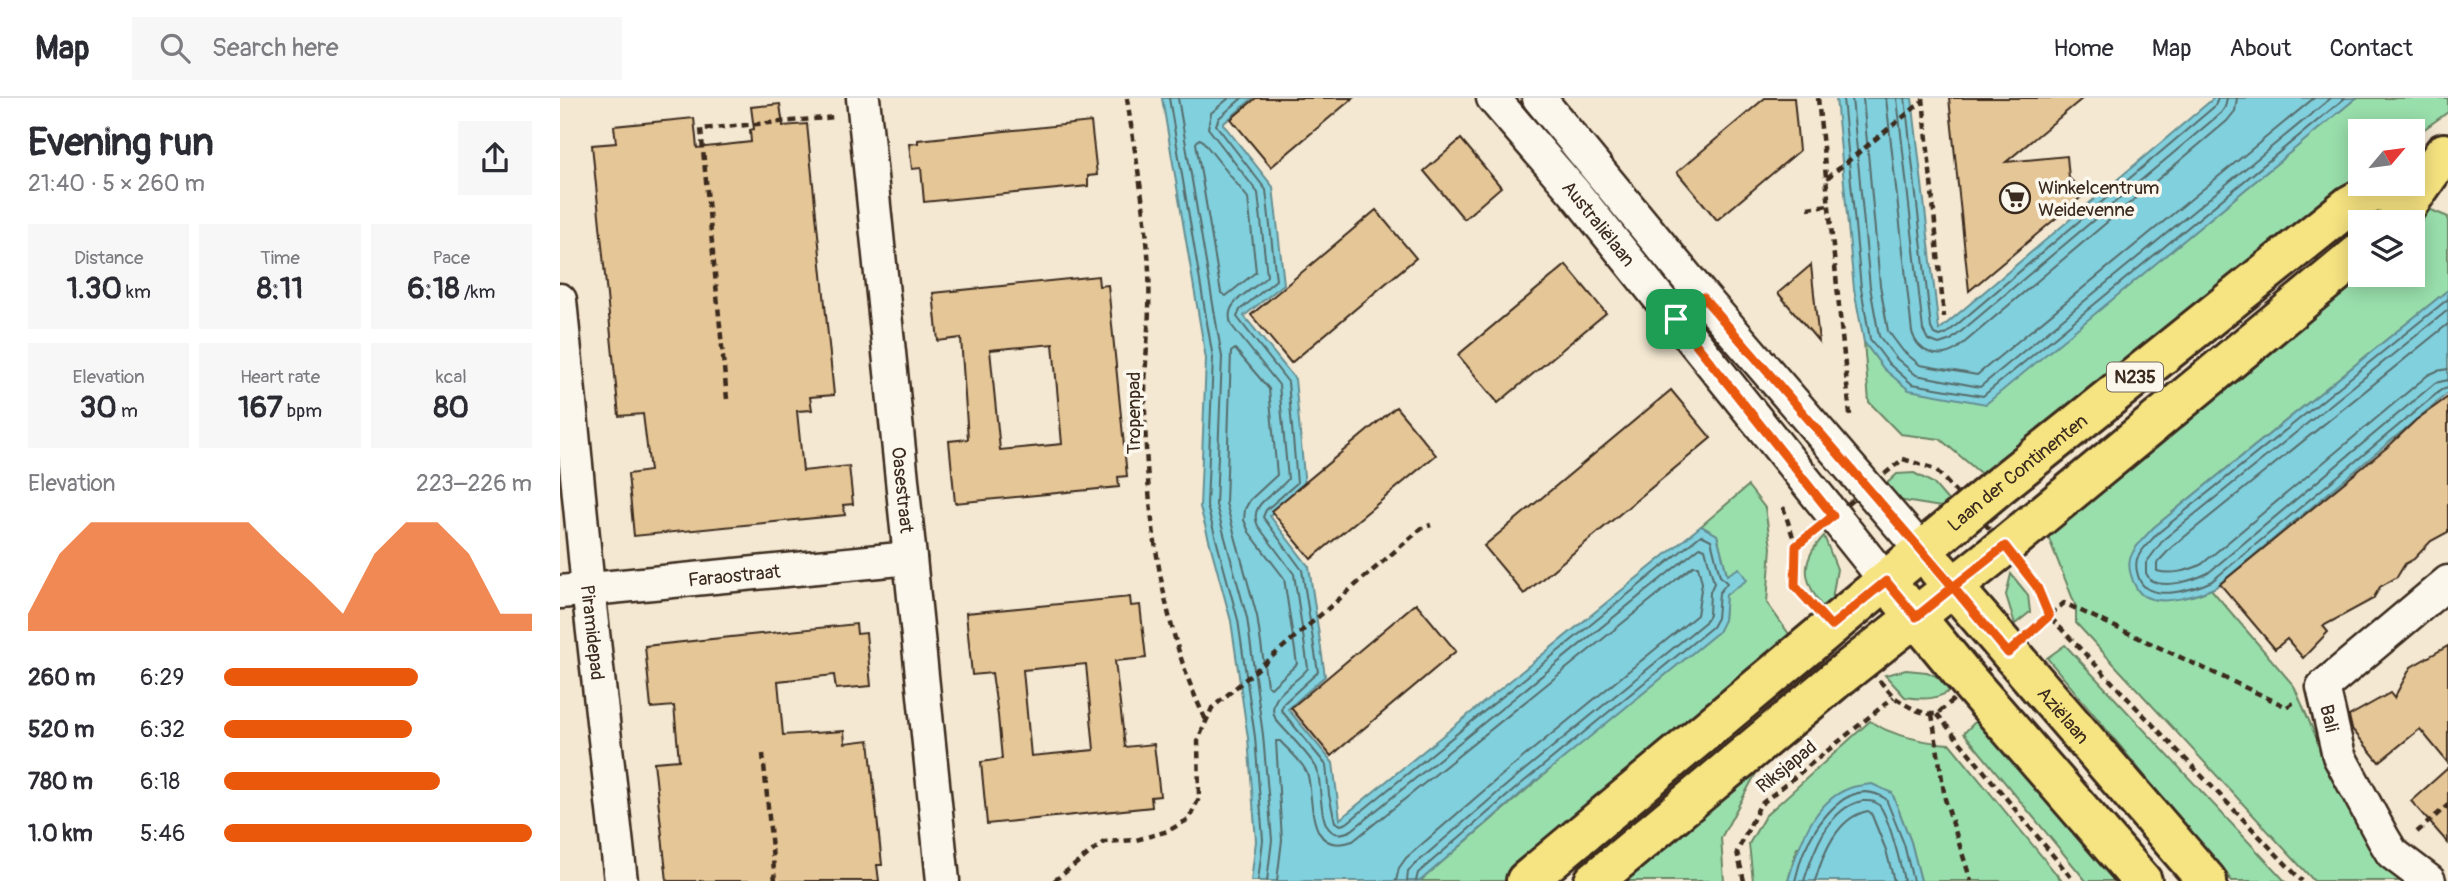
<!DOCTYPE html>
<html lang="en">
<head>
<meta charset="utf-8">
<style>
	:root { --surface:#fff; --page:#f7f7f7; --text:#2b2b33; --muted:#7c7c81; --line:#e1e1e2; --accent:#ea580c }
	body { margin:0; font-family:Pangolin,sans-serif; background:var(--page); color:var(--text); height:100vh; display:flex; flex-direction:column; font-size:26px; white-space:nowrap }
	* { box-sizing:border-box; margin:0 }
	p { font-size:23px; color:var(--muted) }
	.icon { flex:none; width:38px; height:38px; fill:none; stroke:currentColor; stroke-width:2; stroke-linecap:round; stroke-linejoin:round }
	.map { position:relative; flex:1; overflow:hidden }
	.side { display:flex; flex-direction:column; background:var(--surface); width:560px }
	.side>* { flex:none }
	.needle { width:46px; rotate:61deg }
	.buttons { position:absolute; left:1788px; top:21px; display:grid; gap:14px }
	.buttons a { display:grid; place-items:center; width:77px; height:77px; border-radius:0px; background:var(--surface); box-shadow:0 4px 18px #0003; font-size:35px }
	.pin { position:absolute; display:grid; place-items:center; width:60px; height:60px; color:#fff; margin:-30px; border-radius:14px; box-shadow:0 4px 10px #0006 }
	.round { display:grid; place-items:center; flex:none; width:74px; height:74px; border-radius:0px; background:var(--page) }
	.summary { display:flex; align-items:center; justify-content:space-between; height:119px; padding:0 28px }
	h1 { font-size:38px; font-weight:800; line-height:52px }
	.stats { display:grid; grid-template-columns:repeat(3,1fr); gap:10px; height:119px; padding:7px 28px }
	.stats div { display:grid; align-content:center; border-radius:0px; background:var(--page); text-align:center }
	.stats b { font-size:30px; font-weight:800 }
	.stats small { font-size:19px; font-weight:400 }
	.stats p { font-size:19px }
	.chart { height:196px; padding:14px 28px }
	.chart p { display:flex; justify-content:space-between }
	.chart svg { width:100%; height:126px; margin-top:7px; fill:var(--accent); opacity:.7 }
	ul { padding:0 28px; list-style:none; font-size:23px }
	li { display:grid; grid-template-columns:112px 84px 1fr; align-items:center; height:52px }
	li i { height:18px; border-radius:9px; background:var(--accent) }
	header { display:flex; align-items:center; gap:42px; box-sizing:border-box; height:98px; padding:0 35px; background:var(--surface); border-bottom:2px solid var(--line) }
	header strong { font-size:33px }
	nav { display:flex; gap:38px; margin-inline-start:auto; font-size:24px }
	.search { width:490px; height:63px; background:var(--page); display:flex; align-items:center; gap:18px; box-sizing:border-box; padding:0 24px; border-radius:0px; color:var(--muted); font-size:26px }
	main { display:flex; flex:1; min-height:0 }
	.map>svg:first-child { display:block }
	.green { fill:#99dfac; stroke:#6a8465; stroke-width:2 }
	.water { fill:#81d0de; stroke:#658e91; stroke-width:2 }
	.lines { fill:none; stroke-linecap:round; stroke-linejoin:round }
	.shore { stroke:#576c6b; stroke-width:2 }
	.building { fill:#e5c697; stroke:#3b2a1e; stroke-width:2; fill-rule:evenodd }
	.minor-casing { stroke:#3b2a1e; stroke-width:37 }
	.major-casing { stroke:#3b2a1e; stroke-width:44 }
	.path { stroke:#3b2a1e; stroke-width:4.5; stroke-dasharray:7 5; stroke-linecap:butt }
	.minor { stroke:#fbf7ec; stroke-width:32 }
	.major { stroke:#f6e381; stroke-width:38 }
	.route-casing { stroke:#fff; stroke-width:14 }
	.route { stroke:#ea580c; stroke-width:9 }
	.labels { text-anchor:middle; stroke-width:7; stroke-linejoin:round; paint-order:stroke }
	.shield { fill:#fbf7ec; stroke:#75685c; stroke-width:2 }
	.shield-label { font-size:18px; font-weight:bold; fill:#3b2a1e }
	.poi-label { font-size:19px; fill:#3b2a1e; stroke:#fbf7ec; text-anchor:start }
	.street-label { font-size:19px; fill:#3b2a1e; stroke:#fbf7ec }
</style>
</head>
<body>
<header>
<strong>Map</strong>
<div class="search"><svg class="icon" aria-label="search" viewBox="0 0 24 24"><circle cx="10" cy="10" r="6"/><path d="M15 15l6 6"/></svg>Search here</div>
<nav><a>Home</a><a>Map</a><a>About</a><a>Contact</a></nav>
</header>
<main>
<section class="side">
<div class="summary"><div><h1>Evening run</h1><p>21:40 · 5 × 260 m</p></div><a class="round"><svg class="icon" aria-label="share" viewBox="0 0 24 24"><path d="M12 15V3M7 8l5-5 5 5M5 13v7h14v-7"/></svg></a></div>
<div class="stats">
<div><p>Distance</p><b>1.30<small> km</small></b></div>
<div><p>Time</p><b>8:11</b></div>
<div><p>Pace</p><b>6:18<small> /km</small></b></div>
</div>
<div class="stats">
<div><p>Elevation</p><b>30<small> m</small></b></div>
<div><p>Heart rate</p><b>167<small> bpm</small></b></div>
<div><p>kcal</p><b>80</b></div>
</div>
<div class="chart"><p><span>Elevation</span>223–226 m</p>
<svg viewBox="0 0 160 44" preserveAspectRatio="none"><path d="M0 44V38L10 17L20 6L30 6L40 6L50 6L60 6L70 6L80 17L90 27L100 38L110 17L120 6L130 6L140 17L150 38L160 38V44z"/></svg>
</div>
<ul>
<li><b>260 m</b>6:29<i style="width:63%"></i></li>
<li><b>520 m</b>6:32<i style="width:61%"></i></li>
<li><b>780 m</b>6:18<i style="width:70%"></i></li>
<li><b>1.0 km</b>5:46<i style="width:100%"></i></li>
</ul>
</section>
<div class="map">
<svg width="1888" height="783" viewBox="0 0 1888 783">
	<rect width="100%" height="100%" fill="#f4e8d2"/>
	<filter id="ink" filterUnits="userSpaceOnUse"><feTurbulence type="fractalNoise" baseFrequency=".0143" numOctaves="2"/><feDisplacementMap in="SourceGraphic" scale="14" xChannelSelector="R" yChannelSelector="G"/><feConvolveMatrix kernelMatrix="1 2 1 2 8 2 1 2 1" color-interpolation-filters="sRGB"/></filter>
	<g filter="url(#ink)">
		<!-- green -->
		<g class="green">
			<path d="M1796 0H1888V14L1853 39V33H1801V78L1738 124 1426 380 1380 341 1340 336 1309 304 1304 244 1324 271 1426 305Z"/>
			<path d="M1857 106 1888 119V192L1593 430 1586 499C1608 502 1631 501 1651 491L1734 588 1763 655 1852 783H1754L1516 525V509L1484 428 1801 177H1853V124Z"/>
			<path d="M1354 375 1373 385 1391 406 1387 410 1338 402 1322 390 1337 376Z"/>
			<path d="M1188 388 1205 410 1211 449 1207 505 1234 543 947 783H860L1164 522 1167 477 1157 437 1141 428Z"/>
			<path d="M1264 438 1277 471 1271 507 1265 513C1244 484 1238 465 1264 438Z"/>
			<path d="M1451 476 1468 497 1470 514 1455 526 1446 497Z"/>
			<path d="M1505 547 1725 783H1672L1487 560Z"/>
			<path d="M1346 572 1367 574 1397 588C1379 602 1366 602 1345 599L1325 577Z"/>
			<path d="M1419 620 1560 783H1526L1404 635Z"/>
			<path d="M1310 623C1329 637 1367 645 1390 646L1502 783H1361L1351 744 1332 695 1237 750 1228 783H1193L1189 746 1205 718Z"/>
			<path d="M1202 664 1161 740 1164 783H1062Z"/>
		</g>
		<!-- water -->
		<g class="water">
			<path d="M602 0H693L663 26 713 89 724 186 684 218 735 281 745 389 710 418 749 469 765 578 728 611 773 665 780 721 1141 428 1157 437 1167 477 1179 470 1187 482 1166 497 1164 522 1158 534 966 691 860 783H691L696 743 688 640 671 523 640 409 646 261Z"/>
			<path d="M1276 0H1352L1379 232 1654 0H1796L1426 306 1349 292 1324 271 1304 244 1294 191Z"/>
			<path d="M1888 192V295L1656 489C1638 497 1606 508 1586 499 1578 496 1573 485 1571 477 1568 468 1569 459 1575 451 1580 443 1587 437 1593 430Z"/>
			<path d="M1312 686 1332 695 1351 744 1361 783H1228C1238 749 1253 703 1290 690 1297 687 1305 687 1312 686Z"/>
		</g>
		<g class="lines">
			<!-- shore -->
			<g class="shore">
				<path d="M609 0 653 260 647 408 678 522 695 639 703 742 698 783"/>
				<path d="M618 0 662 259 656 407 687 520 703 637 712 742 707 783"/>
				<path d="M669 0 651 15 648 30 698 95 707 178C695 193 660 203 672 228L719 287 728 381C717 396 687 405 698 428L734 476 748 570C737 586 703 598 716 622 729 637 745 652 756 669 765 684 752 752 792 732L1140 449 1145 451 1154 485 1150 494 1149 517 1145 524 956 679 853 768 848 774 847 783"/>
				<path d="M682 0 659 20 656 27 706 92 716 182 680 212 677 219 728 284 737 385 706 412 703 419 742 472 758 574 724 605 721 612 766 667 769 697 775 724 781 727 787 725 1141 437 1151 442 1160 478 1167 485 1159 495 1157 520 1152 529 961 686 858 775 856 783"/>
				<path d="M1283 0 1301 190 1310 241 1329 266 1352 286 1423 298 1785 0"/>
				<path d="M1292 0 1310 189 1319 238 1336 260 1356 277 1420 289 1771 0"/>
				<path d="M1303 0 1320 187 1328 233 1343 253 1360 267 1417 277 1754 0"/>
				<path d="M1326 0 1352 234C1358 255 1379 263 1398 250L1667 23 1675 13 1677 0"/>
				<path d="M1337 0 1363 232 1368 242 1379 246 1391 242 1661 15 1665 9 1667 0"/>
				<path d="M1345 0 1371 230 1374 236 1380 238 1386 236 1655 8 1658 0"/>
				<path d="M639 41 642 42 688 100 696 174 666 198 661 195 636 45Z"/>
				<path d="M1888 201 1598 435C1591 443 1581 451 1577 461 1575 469 1577 476 1580 483 1592 505 1635 491 1652 483L1881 292 1888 290"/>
				<path d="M1888 212 1604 441 1586 465V475L1590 482C1605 491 1632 483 1648 475L1875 285 1888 282"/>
				<path d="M1888 226 1612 449 1597 465V473C1610 477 1629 473 1642 466L1868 277 1877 273 1888 271"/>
				<path d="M675 251 709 291 717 377 690 402 685 411 684 422 689 434 724 480 737 566 711 590 707 587 697 518 666 405 671 254Z"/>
				<path d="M717 783 722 742 716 643H720C728 652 745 666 748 678 754 704 747 759 793 743L1133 468H1138L1142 485 1137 517 949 671 846 760 839 770 836 783"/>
				<path d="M1235 783C1238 773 1240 761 1245 751 1259 722 1290 677 1326 701L1344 746 1353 783"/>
				<path d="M1244 783C1253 754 1268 710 1302 703 1308 703 1314 702 1318 706 1328 715 1341 768 1344 783"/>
				<path d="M1255 783C1263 756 1277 719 1308 713L1311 715 1326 752 1334 783"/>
			</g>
		</g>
		<!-- building -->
		<g class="building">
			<path d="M696 0H793L711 69 671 21Z"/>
			<path d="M1205 0H1234L1239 53 1157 122 1117 74Z"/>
			<path d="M1389 0H1523L1446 64 1507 58 1509 80 1525 96 1409 193Z"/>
			<path d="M220 6 223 28 247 26 274 297 250 299 252 312 237 313 243 373 289 368 293 406 283 407 285 417 74 438 68 376 90 373 83 316 59 318 32 47 56 45 54 28 134 20 137 50 191 44 190 32 194 31 191 9Z"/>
			<path d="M531 24 537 77 528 78V88L364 104 361 70 352 71 349 46 358 45V42Z"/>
			<path d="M901 41 941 89 904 121 864 73Z"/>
			<path d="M816 112 856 160 731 265 691 217Z"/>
			<path d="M1006 167 1046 215 938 305 898 257Z"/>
			<path d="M1251 167 1259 244 1218 195Z"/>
			<path d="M538 178 539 188 548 187 567 378 558 379 559 389 395 405 389 343 408 341 401 240 378 243 373 195ZM493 246 502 346 440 352 430 252Z"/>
			<path d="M1111 292 1151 340 964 496 924 448Z"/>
			<path d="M1888 299V434L1871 443 1854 461 1845 466 1837 479 1820 489 1813 501 1763 528 1768 534 1743 560 1727 541 1715 551 1660 486 1831 346 1856 322Z"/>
			<path d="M836 309 876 357 751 461 711 413Z"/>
			<path d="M570 499 571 508 580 507 586 560 555 563 565 649 594 646 600 698 591 699 592 709 427 726 421 664 442 661 438 618 432 575 412 577 406 515ZM526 566 534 652 471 658 463 572Z"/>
			<path d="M856 505 896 553 771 658 731 610Z"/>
			<path d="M296 526 297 536 306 535 311 588 276 591 274 577 218 583 223 637 284 633 285 645 309 642 322 767H317L319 783H107L94 664 119 662 114 608 91 610 85 548Z"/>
			<path d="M1888 548V665L1860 631 1819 664 1792 631 1789 618 1830 595 1834 600 1851 569Z"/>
			<path d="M1888 670V745L1851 703Z"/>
		</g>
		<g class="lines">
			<!-- minor casing -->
			<g class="minor-casing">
				<g id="minor">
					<path id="s1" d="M303 0 383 783"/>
					<path id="s2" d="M933 0 1014 94 1326 483"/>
					<path d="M979 0 1143 199 1362 453"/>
					<path id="s3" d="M0 202 28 490 61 783"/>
					<path id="s4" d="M0 494 350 460"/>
					<path d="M1869 783 1832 755 1823 740 1779 658 1763 589 1888 484"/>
				</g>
			</g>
			<!-- major casing -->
			<g class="major-casing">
				<g id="major">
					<path d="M1835 124 1884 55"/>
					<path id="s5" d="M1377 470 1647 783"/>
					<path d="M1340 500 1411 586 1582 783"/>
					<path id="s6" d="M966 783 1439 388 1790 107 1828 86"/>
					<path d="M1034 783 1274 583 1445 448 1801 154"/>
				</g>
			</g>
			<!-- path -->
			<g class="path">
				<path d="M567 0C575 58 587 116 589 174 591 215 585 255 585 296 584 398 600 531 646 622"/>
				<path d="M1258 0 1290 317"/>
				<path d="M1363 0 1384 219"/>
				<path d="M1267 80 1363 3"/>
				<path d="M1248 110 1269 107"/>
				<path d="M167 301 141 31 276 19"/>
				<path d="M1343 361 1375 371 1445 448 1477 489 1489 518 1377 616C1361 617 1347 608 1334 599L1235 488 1236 448Z"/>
				<path d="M1223 409 1236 448"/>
				<path d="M1733 605 1727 609 1504 505 1489 518 1742 783"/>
				<path d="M1372 616 1385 701 1411 783"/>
				<path d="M1377 616 1514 783"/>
				<path d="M203 656 215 783"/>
				<path d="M1857 734 1888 707"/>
				<path d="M494 783 544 744 576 742 608 733 629 721 639 700 638 642 652 610 862 430 871 427"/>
				<path d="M1184 783 1177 754 1200 707 1334 599"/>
			</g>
			<!-- minor -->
			<use href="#minor" class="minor"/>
			<!-- major -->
			<use href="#major" class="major"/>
		</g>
	</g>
	<g class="lines" filter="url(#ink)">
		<!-- route casing -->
		<g class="route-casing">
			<path id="route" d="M1116 221 1273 418 1236 448 1235 488 1271 528 1326 483 1356 519 1393 489 1448 555 1489 518 1477 489 1445 448 1393 489 1143 199 1116 221"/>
		</g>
		<!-- route -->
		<use href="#route" class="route"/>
	</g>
	<!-- icons -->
	<defs>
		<g id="supermarket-ring" transform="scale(1.575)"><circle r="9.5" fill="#fbf7ec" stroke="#3b2a1e" stroke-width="1.5"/><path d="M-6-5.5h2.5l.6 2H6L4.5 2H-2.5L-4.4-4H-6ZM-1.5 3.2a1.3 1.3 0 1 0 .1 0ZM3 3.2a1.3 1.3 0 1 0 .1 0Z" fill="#3b2a1e"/></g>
	</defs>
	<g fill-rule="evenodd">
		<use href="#supermarket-ring" x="1455" y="100"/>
	</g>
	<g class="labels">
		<!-- shield labels -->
		<rect class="shield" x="1547" y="264.5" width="56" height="29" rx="5"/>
		<g class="shield-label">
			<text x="1575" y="285">N235</text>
		</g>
		<!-- poi labels -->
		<g class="poi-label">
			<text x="1478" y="96">Winkelcentrum<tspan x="1478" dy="22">Weidevenne</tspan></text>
		</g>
		<!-- street labels -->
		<g class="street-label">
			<text dy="7" stroke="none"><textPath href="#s2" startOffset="164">Australiëlaan</textPath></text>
			<text transform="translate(573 315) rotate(-90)" y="7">Tropenpad</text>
			<text dy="7" stroke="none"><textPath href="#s6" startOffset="639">Laan der Continenten</textPath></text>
			<text dy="7" stroke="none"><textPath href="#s1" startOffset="394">Oasestraat</textPath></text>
			<text dy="7" stroke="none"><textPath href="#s4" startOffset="175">Faraostraat</textPath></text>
			<text dy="7" stroke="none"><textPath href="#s3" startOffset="334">Piramidepad</textPath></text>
			<text dy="7" stroke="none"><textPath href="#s5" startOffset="194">Aziëlaan</textPath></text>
			<text transform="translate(1770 620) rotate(77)" y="7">Bali</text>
			<text transform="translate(1226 668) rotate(-39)" y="7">Riksjapad</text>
		</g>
	</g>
</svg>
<div class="buttons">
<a><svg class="needle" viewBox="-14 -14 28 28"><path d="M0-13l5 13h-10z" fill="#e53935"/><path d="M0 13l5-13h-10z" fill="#7c7c81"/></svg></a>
<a><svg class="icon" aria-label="layers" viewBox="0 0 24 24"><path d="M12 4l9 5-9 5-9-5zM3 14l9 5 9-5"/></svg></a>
</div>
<div class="pin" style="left:1116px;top:221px;background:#1e9e55"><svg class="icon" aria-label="arrive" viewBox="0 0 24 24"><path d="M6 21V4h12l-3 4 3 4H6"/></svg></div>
</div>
</main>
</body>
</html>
